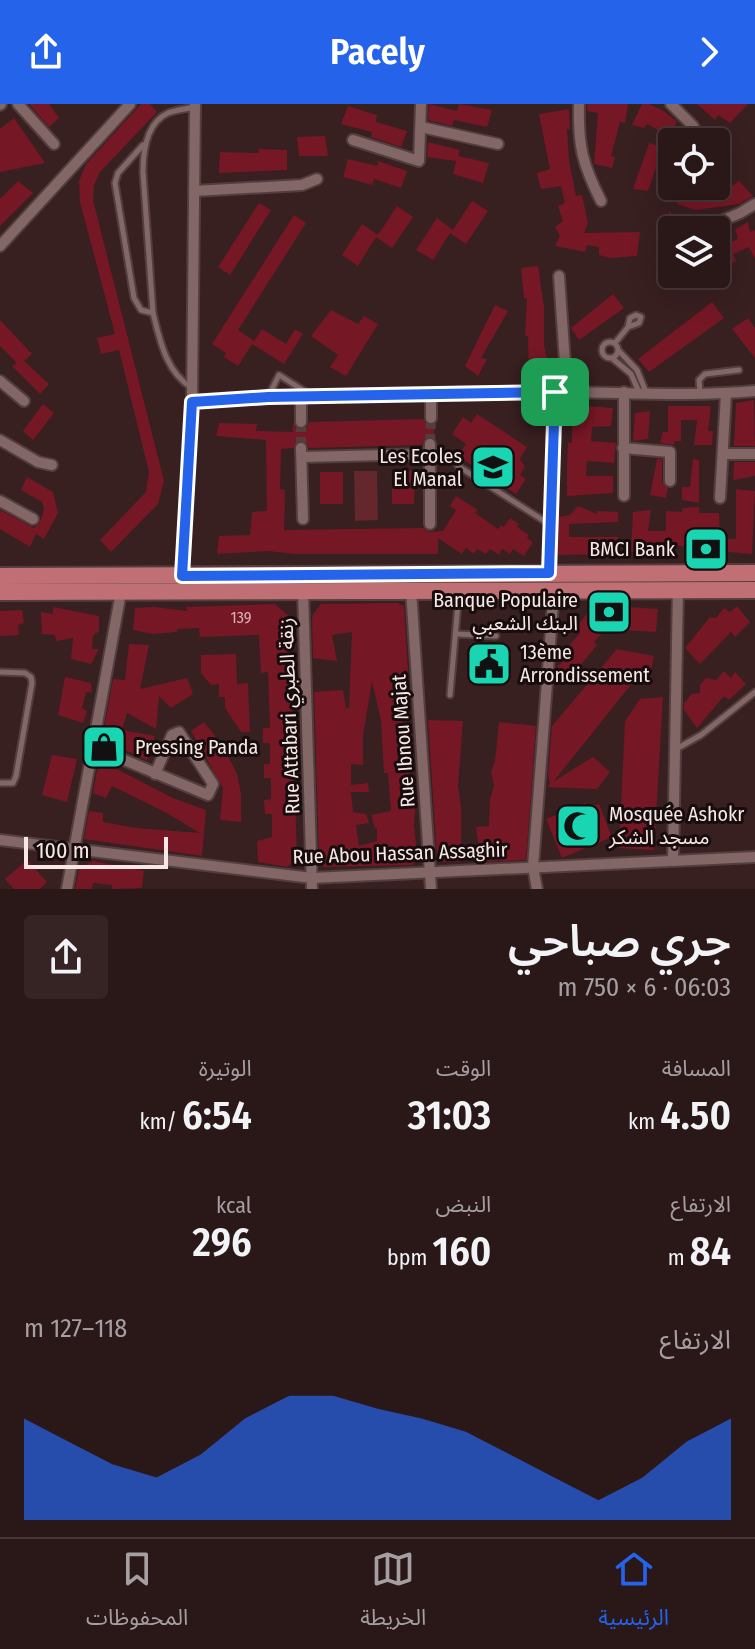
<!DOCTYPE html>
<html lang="ar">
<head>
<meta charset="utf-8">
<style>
	:root { --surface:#2a1718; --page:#362425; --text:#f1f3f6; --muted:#a59fa2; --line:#463637; --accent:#2563eb }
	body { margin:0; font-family:"Fira Sans Condensed","Noto Sans Arabic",sans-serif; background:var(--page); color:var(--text); direction:rtl; height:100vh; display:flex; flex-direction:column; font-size:30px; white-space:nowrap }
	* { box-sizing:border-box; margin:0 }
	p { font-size:26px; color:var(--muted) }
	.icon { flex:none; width:44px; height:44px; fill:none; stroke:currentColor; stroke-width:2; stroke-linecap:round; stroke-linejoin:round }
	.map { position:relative; height:785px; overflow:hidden; direction:ltr }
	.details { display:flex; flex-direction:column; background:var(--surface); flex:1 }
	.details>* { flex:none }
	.controls { position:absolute; left:658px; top:24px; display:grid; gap:16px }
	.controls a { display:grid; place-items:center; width:72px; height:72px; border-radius:8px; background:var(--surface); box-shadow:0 8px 32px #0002,0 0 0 2px var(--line); font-size:40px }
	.scale { position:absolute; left:24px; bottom:20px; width:144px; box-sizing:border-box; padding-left:8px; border:4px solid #f8e7e7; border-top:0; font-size:22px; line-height:28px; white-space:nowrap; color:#f8e7e7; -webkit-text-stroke:6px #180d0d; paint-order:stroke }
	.pin { position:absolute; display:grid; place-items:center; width:68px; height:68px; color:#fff; margin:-34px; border-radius:16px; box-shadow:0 4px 12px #0006 }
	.round { display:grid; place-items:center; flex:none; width:84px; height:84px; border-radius:8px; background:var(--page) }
	.summary { display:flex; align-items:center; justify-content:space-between; height:136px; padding:0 24px }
	h1 { font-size:44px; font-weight:600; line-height:60px }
	.stats { display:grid; grid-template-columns:repeat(3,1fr); gap:12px; height:136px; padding:8px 24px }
	.stats div { display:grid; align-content:center }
	.stats b { font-size:40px; font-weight:600 }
	.stats small { font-size:22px; font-weight:400 }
	.stats p { font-size:22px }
	.chart { height:224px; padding:16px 24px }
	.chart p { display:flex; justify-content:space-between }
	.chart svg { width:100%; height:144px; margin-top:8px; fill:var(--accent); opacity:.7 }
	header { display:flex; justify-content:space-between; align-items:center; height:104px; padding:0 24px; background:var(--accent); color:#fff; font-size:36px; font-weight:600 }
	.tabs { display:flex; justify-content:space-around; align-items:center; height:112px; border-top:2px solid var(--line); background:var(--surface); font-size:22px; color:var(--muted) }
	.tabs a { display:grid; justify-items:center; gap:4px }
	.tabs .current { color:var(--accent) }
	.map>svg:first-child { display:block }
	.green { fill:#64272c }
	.building { fill:#761725; fill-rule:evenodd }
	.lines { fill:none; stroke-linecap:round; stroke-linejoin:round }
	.street-tunnel { stroke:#553d3e; stroke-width:10; stroke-dasharray:10 5; stroke-linecap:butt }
	.lane-casing { stroke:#523e3e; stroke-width:9 }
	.street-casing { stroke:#523e3e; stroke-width:14 }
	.primary-casing { stroke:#523e3e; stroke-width:20 }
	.lane { stroke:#836666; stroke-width:5 }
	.street { stroke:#836666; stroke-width:10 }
	.primary { stroke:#c07074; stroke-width:16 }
	.route-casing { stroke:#fff; stroke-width:16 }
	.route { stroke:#2563eb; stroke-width:10 }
	.labels { text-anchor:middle; stroke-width:6; stroke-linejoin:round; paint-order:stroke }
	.number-label { font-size:16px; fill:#d8b3b6 }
	.poi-label { font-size:20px; fill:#f8e7e7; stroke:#180d0d; text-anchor:end }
	.street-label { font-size:20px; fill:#f8e7e7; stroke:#180d0d }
</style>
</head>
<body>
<header><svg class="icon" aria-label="forward" viewBox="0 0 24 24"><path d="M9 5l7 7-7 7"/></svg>Pacely<svg class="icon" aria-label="share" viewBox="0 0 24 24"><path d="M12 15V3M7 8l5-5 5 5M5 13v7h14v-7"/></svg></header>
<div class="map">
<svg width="755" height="785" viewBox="0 0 755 785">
	<rect width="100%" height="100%" fill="#381f20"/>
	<!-- green -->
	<path class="green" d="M354 367H377L378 416 355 417Z"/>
	<!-- building -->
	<g class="building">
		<path d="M29 0H49L59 14 49 23Z"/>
		<path d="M141 0H150L157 8 100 68 94 81 93 96 164 377 158 400 111 448 100 436 146 388 149 368 119 246 101 250 97 234 115 230 80 98 79 77 86 60Z"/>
		<path d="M429 0 457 7 459 0 492 6 487 23 454 16 452 22 428 16Z"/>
		<path d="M587 0H628L625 19 620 18 611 52 615 53 612 64 594 60 598 9 587 7Z"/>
		<path d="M642 0H649L664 7 677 18 669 32 647 20 644 24 632 21Z"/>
		<path d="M697 0H748L730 19 718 11 715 16Z"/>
		<path d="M348 2 377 11 376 18 407 27 401 43 371 33 372 28 341 20Z"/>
		<path d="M569 5 570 25H567L569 56 576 92 582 91 588 119 584 129 640 128 637 152 610 154 599 151V143L587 141 585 148 555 142 560 132 555 123 563 117 558 102 565 99 561 82 541 85 537 69 550 65 539 10Z"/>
		<path d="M14 14 45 59 0 68V25Z"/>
		<path d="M325 32 328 52H299L297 33Z"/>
		<path d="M428 38 460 46 458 52 489 59 483 79 453 70 456 57 427 53Z"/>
		<path d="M649 39 663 43 648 87 633 85Z"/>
		<path d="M258 45 287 46V66L219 69 220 48 259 49Z"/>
		<path d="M348 55 377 62 378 57 407 67 401 84 374 75 372 81 343 73Z"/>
		<path d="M18 77 33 89 0 122V95Z"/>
		<path d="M739 77 753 92 739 100 696 106 677 100 680 86H688V82H699L698 86 728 85Z"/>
		<path d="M472 97 488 107 466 140 450 129 433 156 416 146 437 114 453 126Z"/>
		<path d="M259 99 271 106 230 171 218 163Z"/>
		<path d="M397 102 413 113 392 144 376 133 358 162 342 151 362 120 378 131Z"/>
		<path d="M670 106 672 114 687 120 686 126H672V166L664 163 663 137H660L663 129 670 130 664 126Z"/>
		<path d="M294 111 306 119 238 226 254 237 238 262 224 253 226 249 212 240Z"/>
		<path d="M748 118 750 128 755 126V155L749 143 733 150 736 157 721 164 716 145 738 135 735 125Z"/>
		<path d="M538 162 544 203V241L550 270 529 272 528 232H525L527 194H524L521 164Z"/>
		<path d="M613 190 624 204 579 236 571 224Z"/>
		<path d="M712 198 724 214 649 268 638 255Z"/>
		<path d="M495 201 508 207 481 254 487 255 478 272 465 262Z"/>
		<path d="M331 206 358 220 364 212 378 220 346 272 330 263 338 251 311 232Z"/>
		<path d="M748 214 755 224V254L732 225Z"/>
		<path d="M0 216 32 250 24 257 49 280 40 290 12 262 17 259 0 242Z"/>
		<path d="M262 225 286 240 295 225 303 230 284 260 252 240Z"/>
		<path d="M754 296 755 342H734L736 299Z"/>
		<path d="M43 300 54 309 33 336 23 327Z"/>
		<path d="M586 302 613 304 611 322 592 323 591 337 616 339 614 359 587 357 586 372H613V389L567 392V361L568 339 572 338V304Z"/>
		<path d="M668 302H711L708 327H713L712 341H694L697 316H681V337H675L674 341 660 339 663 328H668Z"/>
		<path d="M650 307 648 335 633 337 635 309Z"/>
		<path d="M477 310 527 343 520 355 525 363 520 371 526 375 516 390 458 352 466 340 452 330 463 313 471 319Z"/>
		<path d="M423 315 426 320 434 321V333L425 334 422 341 309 344 305 337 300 336 293 344 281 345 280 385 285 386 284 426 423 424 429 428 443 427 456 406 450 402 456 392 478 406 475 409 498 425 501 421 504 423 510 414 519 420 517 423 529 431 527 434 533 438 524 452 513 445 510 450 502 445 499 451 490 445 486 450 477 445 474 450 466 444 462 450 438 434V450H296L267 447 217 450 219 432 250 431 252 408 267 407 266 336 216 332 219 319 257 320 256 327 293 328V319L296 324 302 326 307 323 309 318Z"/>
		<path d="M657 355H662V378L668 384 666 394 650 391Z"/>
		<path d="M693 355 699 356V399L682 396V383H690Z"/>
		<path d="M734 358H755V372L733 376Z"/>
		<path d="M392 367H415L414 400H392Z"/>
		<rect x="320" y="368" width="23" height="32"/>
		<path d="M27 373 53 388 58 409 44 435 36 430 30 443 0 425V406L34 424 40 418 44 405 42 398 21 386Z"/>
		<path d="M736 385 755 387 752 450 718 447V450H694V442H666L667 449 631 448 633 408 651 406 648 427H666V407L682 408V404L699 403V409H719L720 434 736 435Z"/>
		<path d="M578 402 597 410V407L618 408V418L569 420V433H618L617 450 558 451 559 413 570 411Z"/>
		<path d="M397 499 404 502 408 566 406 578H403L402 607 404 633 408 635 409 690 416 691 414 721 417 751 413 761 324 763 319 756 314 588 343 586 346 604H349L352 528 332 531 337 557 313 554 312 512 321 500ZM372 577 381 617 384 669H388L391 707 371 711 375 724H377V737L359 742 356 721 369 719 366 710 353 708 351 688H369L368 679 351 681V660L363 661V631Z"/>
		<path d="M275 500 290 513 297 755 287 763 258 758 257 737 272 733V710H265L264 696 271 695V674H264V660H270V639H263V624H270L268 568 261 569 259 531 200 533 199 524 177 525V528L152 530 133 526 135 504 155 503 187 507 186 503Z"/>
		<path d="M594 501 658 505 656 528 606 525 594 538 597 541 569 575 557 563 564 556 560 552 580 529 578 521Z"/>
		<path d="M737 502 750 518 735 533 731 528 700 560 685 544 710 513 716 514 724 504 730 508Z"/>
		<path d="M53 503 99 512V527L93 532 92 545H99L91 560 71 555 73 534 56 537 55 531 42 530 41 508 53 510Z"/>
		<path d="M22 506 24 519 18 521 19 531 0 532V507Z"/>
		<path d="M129 540 149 541 140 585 187 574 193 590 171 604 159 592 156 625 127 609 122 626 155 632 147 656 125 646 126 642 102 636 113 575 125 576Z"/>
		<path d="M617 545 654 552 648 580 633 578 554 677 593 653 610 668 597 685 547 683 550 680 548 671 552 622Z"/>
		<path d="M236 550 237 580 248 579 250 628H241L225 604V593H219V580L211 581 201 569V551Z"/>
		<path d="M724 567 731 574 735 568 746 580 729 596 724 592 697 624 684 606V599L692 590 700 589V581L706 574 716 576Z"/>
		<path d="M65 573 91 579 92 588H86L82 604 87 607 83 619 58 611Z"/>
		<path d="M663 593 654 746 619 744 625 617 640 595Z"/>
		<path d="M428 616 463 617 458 682 461 703V741L465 740V757L444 758 437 753Z"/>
		<path d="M204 618 223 642 237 670 241 690V718L220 716 223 684 191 627Z"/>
		<path d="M499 618 536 622 526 756 481 758 476 723 489 722 490 695 494 682 491 668 495 657Z"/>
		<path d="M52 651 77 655 67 698 42 691Z"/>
		<path d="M103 658 173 694 206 706 202 752 84 735 89 707 103 709V718L136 724 200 729 165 708 112 682 106 694 93 689 98 661Z"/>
		<path d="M587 698 581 707 599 700 612 733 562 754 546 715Z"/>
		<path d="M27 756 47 778 40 785H14L5 775Z"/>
		<path d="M93 757 144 767 142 784 112 785V781L93 779 92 785H75L79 765Z"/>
	</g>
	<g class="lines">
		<!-- street-tunnel -->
		<g class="street-tunnel">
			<path d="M301 318V344"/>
			<path d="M430 340 431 314"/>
		</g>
		<!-- lane casing -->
		<g class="lane-casing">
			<g id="lane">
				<path d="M143 41 118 69 115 79 134 194 141 206 153 209"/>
				<circle cx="610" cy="246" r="8"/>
				<path d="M615 239 628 223 630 214 636 211 641 213 639 219 628 223"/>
				<path d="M619 247 637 266 646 288"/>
				<path d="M613 255 631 270 639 288"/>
				<path d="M192 284C166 268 160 237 153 209L143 68C143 48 146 19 168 9 175 6 186 5 194 3"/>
				<path d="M700 288 699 276 705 270 739 266"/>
				<path d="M268 293 279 271 309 290"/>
				<path d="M458 362 549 420"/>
				<path d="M457 530 496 532"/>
				<path d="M0 568 25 569 31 573 32 579 16 672 13 679H0"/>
				<path d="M450 591 459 488"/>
				<path d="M676 645 701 631 755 588"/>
			</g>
		</g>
		<!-- street casing -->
		<g class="street-casing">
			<g id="street">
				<path d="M18 0 54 40"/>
				<path d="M579 0C578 42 582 59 601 97"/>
				<path d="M671 0 693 22 700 35"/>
				<path d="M0 1 1 0"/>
				<path d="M421 23 498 40"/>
				<path d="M353 36 419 57 421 0"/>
				<path d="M194 87 302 81 317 75"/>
				<path d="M705 124 740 109 755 100"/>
				<path d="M0 142 130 0"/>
				<path d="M559 172 567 288"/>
				<path d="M0 277 24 297"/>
				<path d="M301 293V318"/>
				<path d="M192 298C312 290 433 288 553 288 620 288 688 293 755 287"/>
				<path d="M431 314V290"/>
				<path d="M0 336 38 358 52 361"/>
				<path d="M301 344 303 415"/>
				<path d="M623 344 670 348V377"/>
				<path d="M723 350H755"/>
				<path d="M302 353 430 350"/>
				<path d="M624 392V288"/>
				<path d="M720 394 726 290"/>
				<path d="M0 397 33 415"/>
				<path d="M430 420V340"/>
				<path d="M549 469 555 288"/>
				<path d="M182 472 192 298 195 0"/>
				<path d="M411 486 431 785"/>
				<path d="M303 487 312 785"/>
				<path d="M93 643 208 691 213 680 179 628 172 631 155 670"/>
				<path d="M0 736 312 774 755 753"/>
				<path d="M673 757 678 485"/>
				<path d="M67 785 121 488"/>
				<path d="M537 785 533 763 554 486"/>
			</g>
		</g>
		<!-- primary casing -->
		<g class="primary-casing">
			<g id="primary">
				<path d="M0 472 755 469"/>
				<path d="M0 488 755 486"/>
			</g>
		</g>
		<!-- lane -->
		<use href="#lane" class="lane"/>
		<!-- street -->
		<use href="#street" class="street"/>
		<!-- primary -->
		<use href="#primary" class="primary"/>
	</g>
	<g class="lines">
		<!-- route casing -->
		<g class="route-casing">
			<path id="route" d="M555 288 549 469 182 472 192 298 268 293Z"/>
		</g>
		<!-- route -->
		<use href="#route" class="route"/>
	</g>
	<!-- icons -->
	<defs>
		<g id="school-square" transform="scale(2.3)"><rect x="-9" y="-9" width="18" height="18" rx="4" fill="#19d5b2" stroke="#180d0d"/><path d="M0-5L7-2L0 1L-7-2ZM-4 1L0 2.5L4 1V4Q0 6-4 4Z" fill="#111"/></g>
		<g id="bank-square" transform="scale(2.3)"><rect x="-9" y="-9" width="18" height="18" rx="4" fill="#19d5b2" stroke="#180d0d"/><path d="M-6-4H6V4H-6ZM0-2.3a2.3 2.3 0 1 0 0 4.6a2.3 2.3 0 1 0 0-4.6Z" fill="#111"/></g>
		<g id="civic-square" transform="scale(2.3)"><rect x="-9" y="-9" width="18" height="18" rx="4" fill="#19d5b2" stroke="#180d0d"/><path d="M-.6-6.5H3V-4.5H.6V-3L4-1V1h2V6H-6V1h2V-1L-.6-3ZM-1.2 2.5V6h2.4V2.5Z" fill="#111"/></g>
		<g id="shop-square" transform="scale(2.3)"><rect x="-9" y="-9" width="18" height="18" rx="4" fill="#19d5b2" stroke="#180d0d"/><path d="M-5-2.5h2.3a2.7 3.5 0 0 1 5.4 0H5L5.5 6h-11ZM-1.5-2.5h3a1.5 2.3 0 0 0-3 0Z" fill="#111"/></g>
		<g id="mosque-square" transform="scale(2.3)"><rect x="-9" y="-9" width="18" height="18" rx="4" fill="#19d5b2" stroke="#180d0d"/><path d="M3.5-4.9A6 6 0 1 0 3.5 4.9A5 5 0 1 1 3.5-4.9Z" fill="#111"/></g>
	</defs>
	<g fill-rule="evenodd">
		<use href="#school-square" x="493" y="363"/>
		<use href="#bank-square" x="706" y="445"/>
		<use href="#bank-square" x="609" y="508"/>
		<use href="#civic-square" x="489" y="560"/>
		<use href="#shop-square" x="104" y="643"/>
		<use href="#mosque-square" x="578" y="722"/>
	</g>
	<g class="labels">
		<!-- number labels -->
		<g class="number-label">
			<text x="241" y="519">139</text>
		</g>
		<!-- poi labels -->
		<g class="poi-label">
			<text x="462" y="359">Les Ecoles<tspan x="462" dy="23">El Manal</tspan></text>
			<text x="675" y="452">BMCI Bank</text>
			<text x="578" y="503">Banque Populaire<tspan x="578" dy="23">البنك الشعبي</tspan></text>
			<text x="520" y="555" text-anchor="start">13ème<tspan x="520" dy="23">Arrondissement</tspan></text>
			<text x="135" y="650" text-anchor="start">Pressing Panda</text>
			<text x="609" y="717" text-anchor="start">Mosquée Ashokr<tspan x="609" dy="23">مسجد الشكر</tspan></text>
		</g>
		<!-- street labels -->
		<g class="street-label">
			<text transform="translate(289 612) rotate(-92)" y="7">Rue Attabari زنقة الطبري</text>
			<text transform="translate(403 637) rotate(-94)" y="7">Rue Ibnou Majat</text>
			<text transform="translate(400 749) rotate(-2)" y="7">Rue Abou Hassan Assaghir</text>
		</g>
	</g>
</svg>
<div class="controls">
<a><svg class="icon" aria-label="locate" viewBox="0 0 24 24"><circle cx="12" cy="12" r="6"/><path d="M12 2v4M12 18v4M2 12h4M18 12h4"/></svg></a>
<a><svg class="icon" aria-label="layers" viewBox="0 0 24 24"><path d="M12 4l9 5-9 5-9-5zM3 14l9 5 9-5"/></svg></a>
</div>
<div class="scale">100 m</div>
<div class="pin" style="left:555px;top:288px;background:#1e9e55"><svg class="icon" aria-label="arrive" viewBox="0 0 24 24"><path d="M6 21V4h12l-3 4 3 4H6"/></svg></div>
</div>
<section class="details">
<div class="summary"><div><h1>جري صباحي</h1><p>06:03 · 6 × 750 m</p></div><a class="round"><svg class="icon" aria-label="share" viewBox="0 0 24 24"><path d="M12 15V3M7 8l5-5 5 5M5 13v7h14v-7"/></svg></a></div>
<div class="stats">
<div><p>المسافة</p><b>4.50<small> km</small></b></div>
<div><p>الوقت</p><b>31:03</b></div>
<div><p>الوتيرة</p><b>6:54<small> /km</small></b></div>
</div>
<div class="stats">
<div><p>الارتفاع</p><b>84<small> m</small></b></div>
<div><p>النبض</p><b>160<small> bpm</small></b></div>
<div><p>kcal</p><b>296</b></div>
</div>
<div class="chart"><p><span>الارتفاع</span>118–127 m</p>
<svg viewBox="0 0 160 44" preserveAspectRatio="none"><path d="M0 44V13L10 20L20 27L30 31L40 24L50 13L60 6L70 6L80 10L90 13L100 17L110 24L120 31L130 38L140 31L150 20L160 13V44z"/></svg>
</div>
</section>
<nav class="tabs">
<a class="current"><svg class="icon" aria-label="home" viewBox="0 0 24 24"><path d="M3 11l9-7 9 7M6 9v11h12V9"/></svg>الرئيسية</a>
<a><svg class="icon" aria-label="map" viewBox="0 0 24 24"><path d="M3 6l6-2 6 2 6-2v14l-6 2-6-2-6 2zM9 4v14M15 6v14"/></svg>الخريطة</a>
<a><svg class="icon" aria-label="saved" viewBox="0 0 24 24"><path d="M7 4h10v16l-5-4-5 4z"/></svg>المحفوظات</a>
</nav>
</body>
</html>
